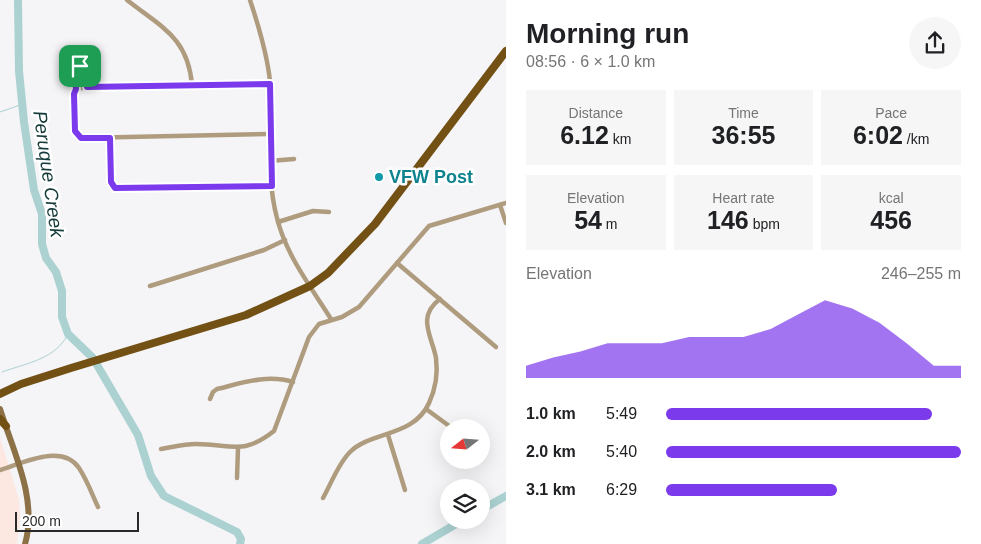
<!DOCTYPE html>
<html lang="en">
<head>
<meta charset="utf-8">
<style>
	:root { --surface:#fff; --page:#f6f6f6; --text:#202124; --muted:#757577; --accent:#7c3aed }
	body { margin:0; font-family:Arial,sans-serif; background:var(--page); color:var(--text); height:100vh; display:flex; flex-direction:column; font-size:19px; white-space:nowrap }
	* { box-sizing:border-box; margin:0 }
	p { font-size:16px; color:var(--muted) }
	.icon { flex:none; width:28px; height:28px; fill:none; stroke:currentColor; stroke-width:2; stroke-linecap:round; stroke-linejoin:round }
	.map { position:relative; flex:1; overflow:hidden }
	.side { display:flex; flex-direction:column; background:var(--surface); width:475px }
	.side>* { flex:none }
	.needle { width:32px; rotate:253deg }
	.fabs { position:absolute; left:440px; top:419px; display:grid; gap:10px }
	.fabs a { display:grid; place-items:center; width:50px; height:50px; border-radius:50%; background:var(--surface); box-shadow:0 5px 20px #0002; font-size:25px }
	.scale { position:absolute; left:15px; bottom:12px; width:124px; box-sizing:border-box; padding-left:5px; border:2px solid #29292a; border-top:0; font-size:14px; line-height:18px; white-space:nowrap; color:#29292a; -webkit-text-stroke:4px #fff; paint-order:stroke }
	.pin { position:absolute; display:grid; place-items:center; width:42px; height:42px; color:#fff; margin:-21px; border-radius:10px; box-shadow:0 2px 8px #0006 }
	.round { display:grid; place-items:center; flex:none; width:52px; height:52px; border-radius:26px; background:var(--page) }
	.headline { display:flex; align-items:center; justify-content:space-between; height:85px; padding:0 20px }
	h1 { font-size:28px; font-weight:700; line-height:38px }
	.stats { display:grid; grid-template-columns:repeat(3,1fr); gap:8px; height:85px; padding:5px 20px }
	.stats div { display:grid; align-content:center; border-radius:0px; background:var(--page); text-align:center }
	.stats b { font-size:25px; font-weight:700 }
	.stats small { font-size:14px; font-weight:400 }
	.stats p { font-size:14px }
	.chart { height:140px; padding:10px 20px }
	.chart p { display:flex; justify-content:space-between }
	.chart svg { width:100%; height:90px; margin-top:5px; fill:var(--accent); opacity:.7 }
	ul { padding:0 20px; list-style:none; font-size:16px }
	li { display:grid; grid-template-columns:80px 60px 1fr; align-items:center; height:38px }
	li i { height:12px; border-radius:6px; background:var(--accent) }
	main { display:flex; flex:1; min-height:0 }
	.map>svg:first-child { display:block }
	.commercial { fill:#fce7e1 }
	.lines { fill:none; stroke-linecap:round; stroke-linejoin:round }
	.stream { stroke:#abd1d1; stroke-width:1 }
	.river { stroke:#abd1d1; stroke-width:8 }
	.street { stroke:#af9c7f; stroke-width:4.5 }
	.secondary { stroke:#8c7046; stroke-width:6 }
	.primary { stroke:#735115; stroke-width:8 }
	.route-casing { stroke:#fff; stroke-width:10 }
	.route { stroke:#7c3aed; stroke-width:6 }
	.culture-dot { fill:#0f9aa8; stroke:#fff; stroke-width:2 }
	.labels { text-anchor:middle; stroke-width:5; stroke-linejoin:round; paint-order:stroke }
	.culture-label { font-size:18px; font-weight:bold; fill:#0d838f; stroke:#fff; text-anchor:start }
	.water-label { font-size:19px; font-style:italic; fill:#143a3a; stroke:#fff }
</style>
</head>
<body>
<main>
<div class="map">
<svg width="506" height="544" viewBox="0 0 506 544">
	<rect width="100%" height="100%" fill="#f5f5f8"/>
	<!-- commercial -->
	<path class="commercial" d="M0 437 19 500 20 518 17 544H0Z"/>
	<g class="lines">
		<!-- stream -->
		<g class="stream">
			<path d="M0 112 23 104"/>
			<path d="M2 372C27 363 56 359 68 334"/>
		</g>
		<!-- river -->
		<g class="river">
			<path d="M18 0 19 71 24 122 34 190 42 214V244L46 258 56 272 62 291V317L68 334 93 358 138 435 151 476 164 496 237 532 241 539 240 544"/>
			<path d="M481 510 506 496"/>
			<path d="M422 544 463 520"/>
		</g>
		<!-- street -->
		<g class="street">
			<path d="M127 0C161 27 188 37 192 85"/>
			<path d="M250 0C259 27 267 53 270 81 273 127 265 174 277 218 286 255 311 287 331 319"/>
			<path d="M270 83 87 87 76 89 74 94 75 131 81 138 270 134"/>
			<path d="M76 89 73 73 76 67 83 69 87 87"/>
			<path d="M110 138 111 182 118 189 272 187"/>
			<path d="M270 161 294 159"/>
			<path d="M500 205 506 223"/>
			<path d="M278 222 313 211 329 212"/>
			<path d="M397 263 496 347"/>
			<path d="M150 286 264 250 285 240"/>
			<path d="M210 399 213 392 217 389C242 383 267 374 293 382"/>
			<path d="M426 409 452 428"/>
			<path d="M388 435 405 490"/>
			<path d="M161 449C173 447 185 444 196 444 232 444 242 456 274 431L309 337 319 324 342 317 359 307 429 226 506 203"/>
			<path d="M0 470C23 463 62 443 79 468 87 480 92 494 98 507"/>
			<path d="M237 478 238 448"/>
			<path d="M323 498C331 484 338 464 350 452 371 431 414 437 429 403 436 388 438 374 436 358 432 336 416 317 440 299"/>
		</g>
		<!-- secondary -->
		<path class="secondary" d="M0 409C13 451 38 499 25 544"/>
		<!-- primary -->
		<g class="primary">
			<path d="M0 394 21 384 71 368 246 315 310 286 328 273 375 224 506 51"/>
			<path d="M0 419 6 426"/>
		</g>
	</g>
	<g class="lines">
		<!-- route casing -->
		<g class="route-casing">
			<path id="route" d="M80 66 83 69 87 87 270 84 272 186 115 188 111 182 110 138H81L75 131 74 94 76 89 74 70Z"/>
		</g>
		<!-- route -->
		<use href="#route" class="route"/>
	</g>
	<!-- markers -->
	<circle class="culture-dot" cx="379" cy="177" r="5"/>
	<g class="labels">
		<!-- culture labels -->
		<g class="culture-label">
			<text x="389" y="183">VFW Post</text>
		</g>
		<!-- water labels -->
		<g class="water-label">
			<text transform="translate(49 174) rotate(82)" y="7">Peruque Creek</text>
		</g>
	</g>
</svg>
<div class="fabs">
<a><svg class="needle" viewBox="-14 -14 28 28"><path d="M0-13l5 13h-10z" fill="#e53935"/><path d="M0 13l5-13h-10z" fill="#757577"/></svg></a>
<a><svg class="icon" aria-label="layers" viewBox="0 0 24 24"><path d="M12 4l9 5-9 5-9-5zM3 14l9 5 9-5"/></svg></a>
</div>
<div class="scale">200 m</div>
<div class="pin" style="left:80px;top:66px;background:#1e9e55"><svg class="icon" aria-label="arrive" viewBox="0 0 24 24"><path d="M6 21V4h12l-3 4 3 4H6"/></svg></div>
</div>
<section class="side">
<div class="headline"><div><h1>Morning run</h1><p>08:56 · 6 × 1.0 km</p></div><a class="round"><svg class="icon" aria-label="share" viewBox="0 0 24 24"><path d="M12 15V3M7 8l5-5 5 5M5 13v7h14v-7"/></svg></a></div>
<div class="stats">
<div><p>Distance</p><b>6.12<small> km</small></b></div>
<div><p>Time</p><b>36:55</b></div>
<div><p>Pace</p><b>6:02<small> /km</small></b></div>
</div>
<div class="stats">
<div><p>Elevation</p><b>54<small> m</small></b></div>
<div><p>Heart rate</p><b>146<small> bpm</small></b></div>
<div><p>kcal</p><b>456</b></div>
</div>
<div class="chart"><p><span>Elevation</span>246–255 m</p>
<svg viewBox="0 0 160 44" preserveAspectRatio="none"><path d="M0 44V38L10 34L20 31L30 27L40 27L50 27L60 24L70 24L80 24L90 20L100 13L110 6L120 10L130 17L140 27L150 38L160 38V44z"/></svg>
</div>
<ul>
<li><b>1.0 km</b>5:49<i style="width:90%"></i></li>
<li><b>2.0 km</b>5:40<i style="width:100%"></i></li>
<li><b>3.1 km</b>6:29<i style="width:58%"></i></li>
</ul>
</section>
</main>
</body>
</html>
